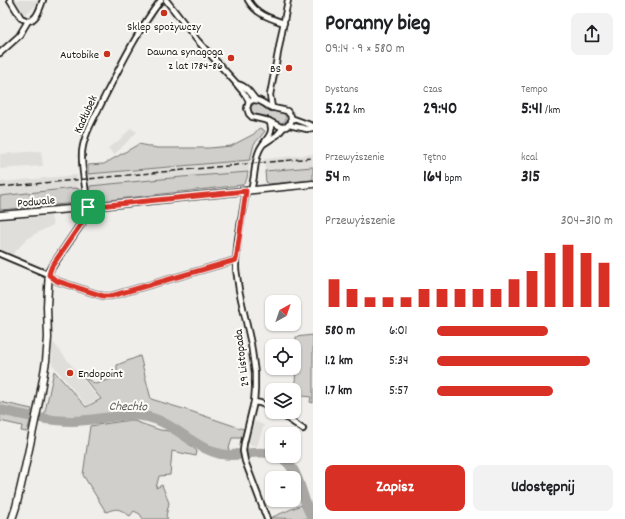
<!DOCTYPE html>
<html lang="pl">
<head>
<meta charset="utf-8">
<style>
	:root { --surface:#fff; --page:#f2f2f2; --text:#202124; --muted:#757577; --accent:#d93025 }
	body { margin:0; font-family:Dekko,sans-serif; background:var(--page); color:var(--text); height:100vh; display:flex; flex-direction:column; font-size:15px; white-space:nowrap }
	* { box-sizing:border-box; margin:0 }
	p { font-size:13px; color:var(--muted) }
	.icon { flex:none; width:22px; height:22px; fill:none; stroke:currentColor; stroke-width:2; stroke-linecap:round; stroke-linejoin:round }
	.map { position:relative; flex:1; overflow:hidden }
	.details { display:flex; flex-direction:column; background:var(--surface); width:312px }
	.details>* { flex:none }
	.needle { width:26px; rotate:40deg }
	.tools { position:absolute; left:265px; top:295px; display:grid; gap:8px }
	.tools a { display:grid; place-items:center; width:36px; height:36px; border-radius:8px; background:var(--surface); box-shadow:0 1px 3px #0004; font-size:20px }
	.pin { position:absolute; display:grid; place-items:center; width:34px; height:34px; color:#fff; margin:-17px; border-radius:8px; box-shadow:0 2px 6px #0006 }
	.round { display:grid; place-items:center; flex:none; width:42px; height:42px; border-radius:8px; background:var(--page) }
	.headline { display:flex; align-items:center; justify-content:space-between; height:68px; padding:0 12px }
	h1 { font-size:22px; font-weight:800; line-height:30px }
	.figures { display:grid; grid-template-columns:repeat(3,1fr); gap:6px; height:68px; padding:4px 12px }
	.figures div { display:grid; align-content:center }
	.figures b { font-size:17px; font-weight:800 }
	.figures small { font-size:11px; font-weight:400 }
	.figures p { font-size:11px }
	.chart { height:112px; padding:8px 12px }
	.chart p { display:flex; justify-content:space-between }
	.chart svg { width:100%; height:72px; margin-top:4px; stroke:var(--accent); stroke-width:6 }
	.button { display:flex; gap:8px; margin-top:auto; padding:8px 12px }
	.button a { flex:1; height:46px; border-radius:8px; background:var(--accent); color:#fff; font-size:16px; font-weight:800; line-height:46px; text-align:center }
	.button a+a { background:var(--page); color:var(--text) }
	ul { padding:0 12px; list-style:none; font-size:13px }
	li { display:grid; grid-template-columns:64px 48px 1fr; align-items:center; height:30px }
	li i { height:10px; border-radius:5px; background:var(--accent) }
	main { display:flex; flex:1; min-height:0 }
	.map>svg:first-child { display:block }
	.built { fill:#e0deda }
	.green { fill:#d0cfcc; stroke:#767674 }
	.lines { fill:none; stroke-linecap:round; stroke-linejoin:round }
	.stream { stroke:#706f6d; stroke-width:1.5 }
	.river { stroke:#a8a7a3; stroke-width:10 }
	.street-casing { stroke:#1c1c1c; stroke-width:8 }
	.secondary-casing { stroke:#1c1c1c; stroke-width:9 }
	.street { stroke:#fdfcf7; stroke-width:4.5 }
	.secondary { stroke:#fdfcf7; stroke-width:6 }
	.rail { stroke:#1c1c1c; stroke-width:1.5; stroke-dasharray:6 3; stroke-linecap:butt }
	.route-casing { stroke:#fff; stroke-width:8 }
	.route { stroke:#d93025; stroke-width:5 }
	.poi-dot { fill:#c8321e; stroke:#fdfcf7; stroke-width:1.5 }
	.labels { text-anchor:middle; stroke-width:4; stroke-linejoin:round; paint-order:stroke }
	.poi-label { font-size:12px; fill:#1c1c1c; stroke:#fdfcf7; text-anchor:end }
	.street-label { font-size:12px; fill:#1c1c1c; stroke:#fdfcf7 }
	.water-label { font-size:13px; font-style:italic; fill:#5b5b59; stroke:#fdfcf7 }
</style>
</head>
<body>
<main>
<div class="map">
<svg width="313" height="519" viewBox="0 0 313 519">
	<rect width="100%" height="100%" fill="#f0eeea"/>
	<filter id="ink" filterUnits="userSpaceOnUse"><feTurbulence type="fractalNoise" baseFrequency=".025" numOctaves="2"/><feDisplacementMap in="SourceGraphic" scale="8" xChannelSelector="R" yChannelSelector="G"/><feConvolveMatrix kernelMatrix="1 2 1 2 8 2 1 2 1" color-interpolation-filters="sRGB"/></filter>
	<g filter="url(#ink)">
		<!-- built -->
		<g class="built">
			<path d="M15 0H38L37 5 24 15Z"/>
			<path d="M131 128 137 132 114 155 108 148 118 141Z"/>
			<path d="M41 151 43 166 0 169V154Z"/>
			<path d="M313 154V180L275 184H268L266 182 264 159Z"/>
			<path d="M250 160 247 180 245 184 242 185 100 201 93 198 90 196V186L88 174Z"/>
			<path d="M77 175 80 199 79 202 76 203 72 204 0 210V182Z"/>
			<path d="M51 216 53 225 35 234 26 240 12 255 0 250V220Z"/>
			<path d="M52 341 99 399 86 405 52 364Z"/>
			<path d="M251 421 256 422 264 425 257 446 247 444 249 432 251 429H253L254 424 252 423Z"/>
		</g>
		<!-- green -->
		<g class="green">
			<path d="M257 103 269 110 283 113 286 117V121L281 123 266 116 255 114 251 111V107L254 104Z"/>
			<path d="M260 128 265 131 262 135 254 144 250 160 88 174V165L104 164 139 144 157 148H209L231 146 254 134 258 129Z"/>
			<path d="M313 167V180L268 184 266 182 265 171Z"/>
			<path d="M248 172C247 178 247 182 242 185L100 201 93 198 90 196V186L182 177Z"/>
			<path d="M74 188 79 189C80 194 82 200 76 203L0 210V196Z"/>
			<path d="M313 335V403L310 402 311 397 295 395 296 337Z"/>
			<path d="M140 356 151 399 190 411 246 430 243 438H232L228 452H223L206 446 166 422 141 413 117 414 89 418 64 419 44 416 54 371 86 407 101 399 83 377 96 384 117 377V365Z"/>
			<path d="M0 402 32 409 31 414 0 408Z"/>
			<path d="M0 413 19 417 30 421 27 432 21 431 22 426 0 421Z"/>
			<path d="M131 420 160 430 169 431 179 436 197 451 196 456 172 451 170 475 159 476 156 488 162 485 169 503 166 516 168 519H143L140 514 134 511 130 516C119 509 119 507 106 512L83 475 90 426Z"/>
			<path d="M301 505 309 519 270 518Z"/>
		</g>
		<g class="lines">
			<!-- stream -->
			<path class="stream" d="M235 455 237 450"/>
			<!-- river -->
			<g class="river">
				<path d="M0 410C23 415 48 421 72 421 97 421 123 412 148 417 175 423 193 448 221 454 237 458 256 449 272 454"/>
				<path d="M277 456C302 465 300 500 313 519"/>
			</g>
			<!-- street casing -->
			<g class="street-casing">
				<g id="street">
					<path d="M10 0 21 18 28 21"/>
					<path d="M166 0 197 40 236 83C240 90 246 93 249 102"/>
					<path d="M248 0C256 14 269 18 284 23"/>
					<path d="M0 53 19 36 28 21C37 20 40 8 43 0"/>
					<path d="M236 84C246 85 250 93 256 100"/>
					<path d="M253 100C260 99 263 103 268 106 274 109 281 109 287 111L291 116V122L286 127H281L269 121 252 117 249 114 247 108 249 102Z"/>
					<path d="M272 108 270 95 288 0"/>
					<path d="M291 118 313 126"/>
					<path d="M289 125 307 129 313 128"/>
					<path d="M265 143 277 135 284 127"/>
					<path d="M251 190C255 178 254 163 259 151 264 139 276 135 269 121"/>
					<path d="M246 191 238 239 236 260V269L239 290 251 344 255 373V390L254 402 244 443 243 451 245 461 267 519"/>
					<path d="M88 207C86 189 81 170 82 152 84 133 96 115 104 98 121 65 138 30 161 0"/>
					<path d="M0 254 45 273 57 281 103 296H111L236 260"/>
					<path d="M254 402 260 403 272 408"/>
					<path d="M278 412 303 429"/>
				</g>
			</g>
			<!-- secondary casing -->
			<g class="secondary-casing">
				<g id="secondary">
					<path d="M0 215 70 209 313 184"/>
					<path d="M12 519 16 507 23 477 38 407 46 361 48 338 47 306 49 271 83 221 88 207"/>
				</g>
			</g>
			<!-- street -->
			<use href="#street" class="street"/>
			<!-- secondary -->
			<use href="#secondary" class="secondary"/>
			<!-- rail -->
			<path class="rail" d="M0 187 313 158"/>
		</g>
	</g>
	<g class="lines" filter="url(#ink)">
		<!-- route casing -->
		<g class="route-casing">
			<path id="route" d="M246 191 236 260 111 296H103L57 281 49 275 50 271 52 266 83 221 88 207Z"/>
		</g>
		<!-- route -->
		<use href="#route" class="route"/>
	</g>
	<!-- markers -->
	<g class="poi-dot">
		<circle cx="164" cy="13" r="4"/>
		<circle cx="107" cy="54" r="4"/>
		<circle cx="231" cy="58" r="4"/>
		<circle cx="289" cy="68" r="4"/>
		<circle cx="70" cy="373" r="4"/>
	</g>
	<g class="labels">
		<!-- poi labels -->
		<g class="poi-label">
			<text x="164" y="30" text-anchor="middle">Sklep spożywczy</text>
			<text x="223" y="55">Dawna synagoga<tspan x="223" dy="14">z lat 1784-86</tspan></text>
			<text x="99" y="58">Autobike</text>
			<text x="281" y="72">BS</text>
			<text x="78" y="377" text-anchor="start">Endopoint</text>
		</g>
		<!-- street labels -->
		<g class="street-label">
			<text transform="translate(85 114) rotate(-65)" y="4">Kadłubek</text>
			<text transform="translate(36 201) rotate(-5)" y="4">Podwale</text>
			<text transform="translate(241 358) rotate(-97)" y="4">29 Listopada</text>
		</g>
		<!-- water labels -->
		<g class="water-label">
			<text transform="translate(128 405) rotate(1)" y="5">Chechło</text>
		</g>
	</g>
</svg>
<div class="tools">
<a><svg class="needle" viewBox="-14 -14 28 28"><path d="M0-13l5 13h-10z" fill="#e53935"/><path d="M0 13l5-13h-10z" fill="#757577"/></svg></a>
<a><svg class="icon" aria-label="locate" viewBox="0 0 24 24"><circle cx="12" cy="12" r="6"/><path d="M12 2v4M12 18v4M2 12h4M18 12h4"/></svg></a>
<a><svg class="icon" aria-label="layers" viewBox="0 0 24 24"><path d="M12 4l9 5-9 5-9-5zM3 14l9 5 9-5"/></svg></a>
<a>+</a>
<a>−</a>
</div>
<div class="pin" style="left:88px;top:207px;background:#1e9e55"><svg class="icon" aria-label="arrive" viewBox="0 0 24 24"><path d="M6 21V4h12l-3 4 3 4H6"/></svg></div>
</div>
<section class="details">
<div class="headline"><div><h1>Poranny bieg</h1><p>09:14 · 9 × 580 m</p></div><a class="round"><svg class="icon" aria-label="share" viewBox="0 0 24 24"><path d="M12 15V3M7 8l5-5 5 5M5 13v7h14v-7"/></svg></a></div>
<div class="figures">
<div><p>Dystans</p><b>5.22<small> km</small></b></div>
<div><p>Czas</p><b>29:40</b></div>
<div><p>Tempo</p><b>5:41<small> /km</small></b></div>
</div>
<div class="figures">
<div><p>Przewyższenie</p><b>54<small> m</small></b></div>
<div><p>Tętno</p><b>164<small> bpm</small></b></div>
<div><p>kcal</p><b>315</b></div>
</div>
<div class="chart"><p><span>Przewyższenie</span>304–310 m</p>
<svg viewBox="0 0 160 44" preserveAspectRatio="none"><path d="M5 44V27M15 44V33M25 44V38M35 44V38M45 44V38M55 44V33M65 44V33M75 44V33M85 44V33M95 44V33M105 44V27M115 44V22M125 44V11M135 44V6M145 44V11M155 44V17"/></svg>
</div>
<ul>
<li><b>580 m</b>6:01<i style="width:63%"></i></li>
<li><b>1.2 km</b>5:34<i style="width:87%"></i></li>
<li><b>1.7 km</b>5:57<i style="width:66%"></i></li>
</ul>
<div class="button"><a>Zapisz</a><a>Udostępnij</a></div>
</section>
</main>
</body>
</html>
